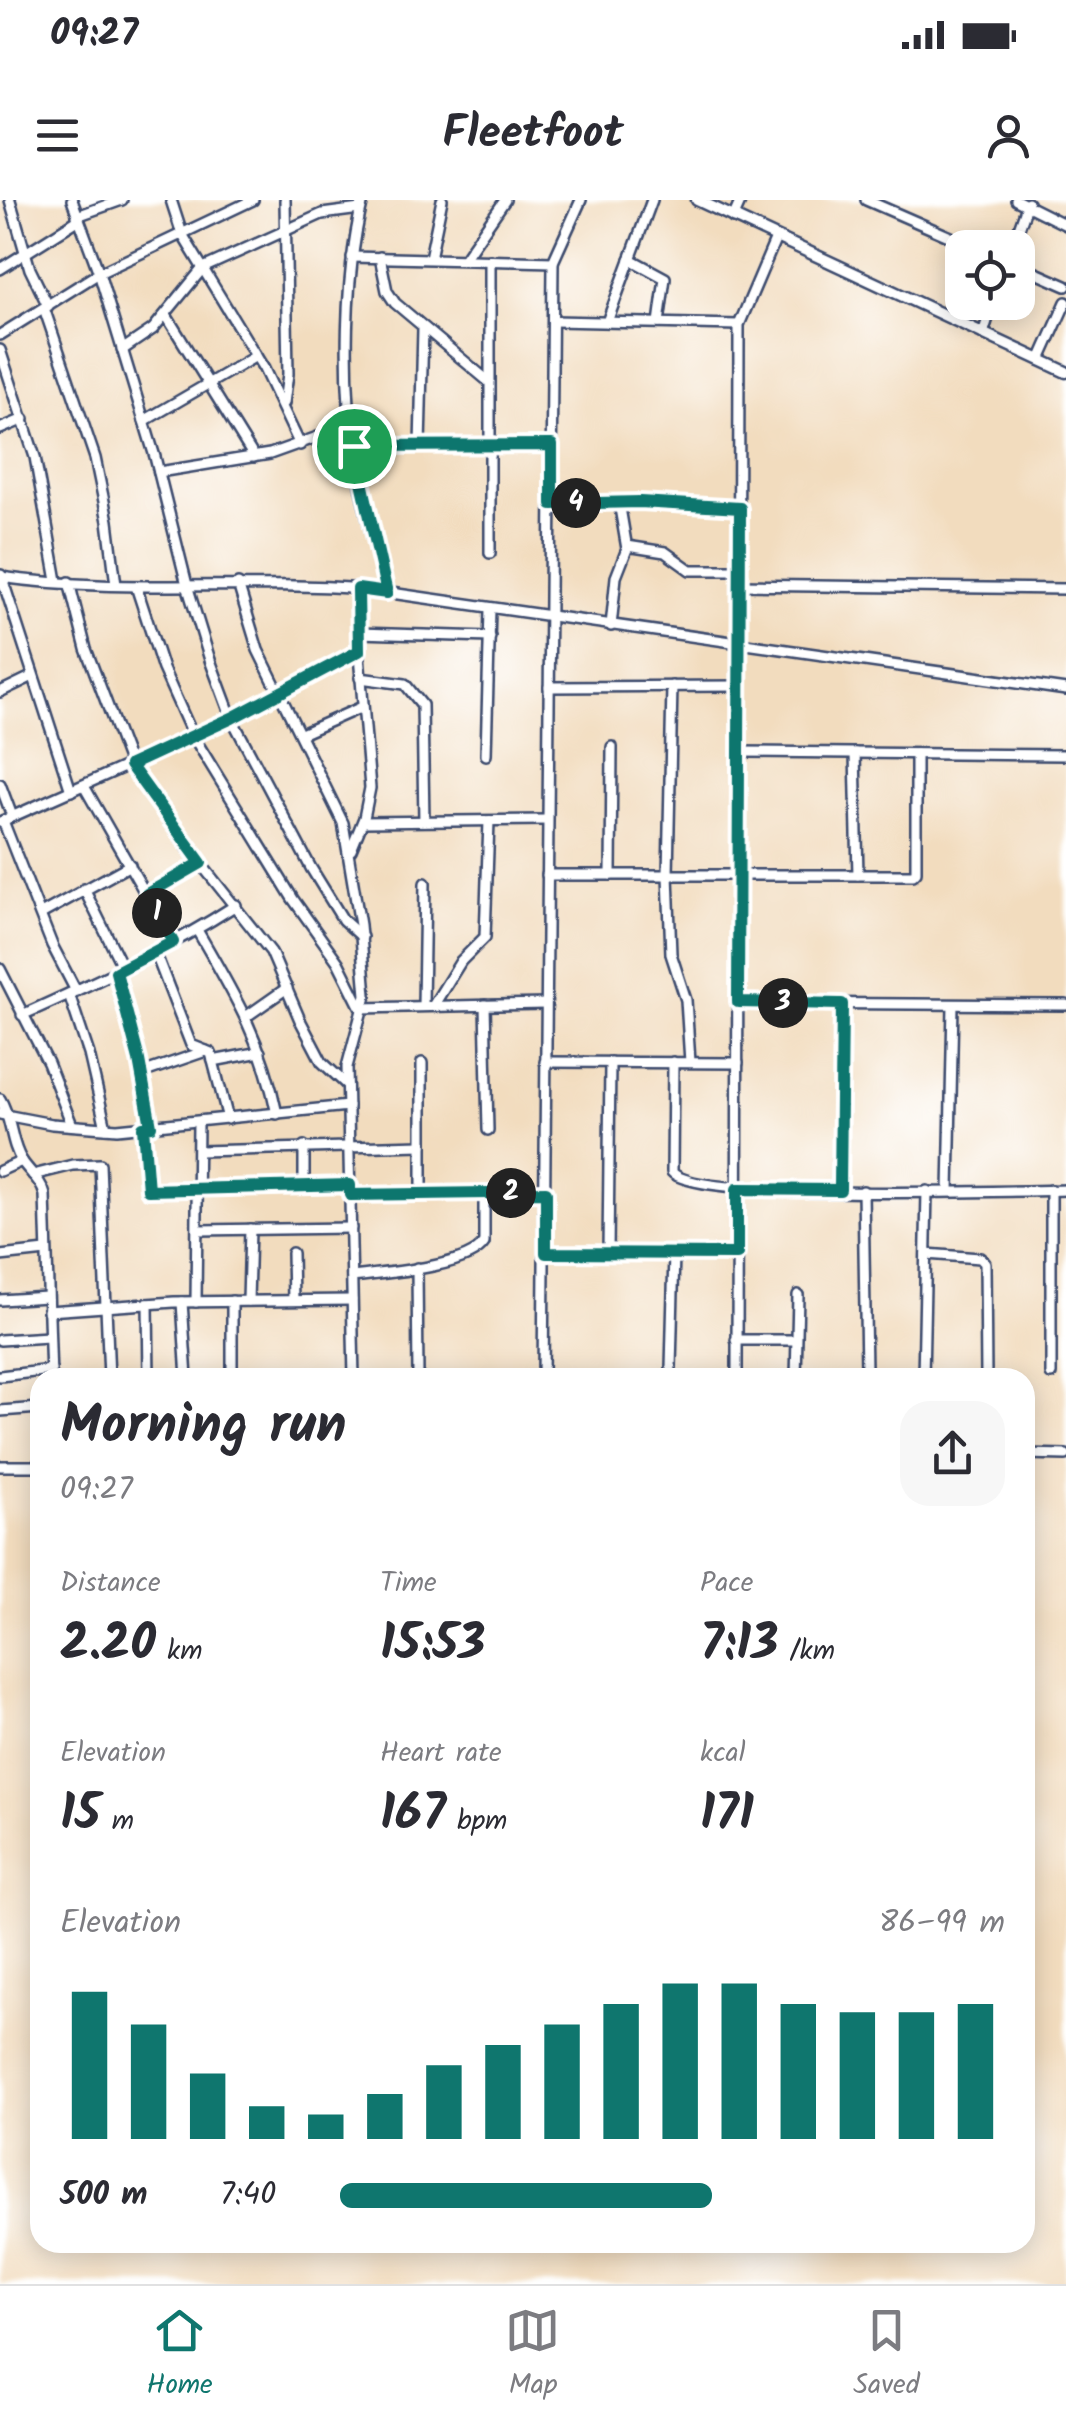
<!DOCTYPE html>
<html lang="en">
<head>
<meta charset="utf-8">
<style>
	:root { --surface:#fff; --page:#f7f7f7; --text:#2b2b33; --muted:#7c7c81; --line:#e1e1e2; --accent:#0f766e }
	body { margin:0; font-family:Kalam,sans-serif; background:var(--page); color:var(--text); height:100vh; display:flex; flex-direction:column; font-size:38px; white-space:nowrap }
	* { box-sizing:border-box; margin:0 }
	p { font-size:32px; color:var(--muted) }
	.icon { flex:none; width:55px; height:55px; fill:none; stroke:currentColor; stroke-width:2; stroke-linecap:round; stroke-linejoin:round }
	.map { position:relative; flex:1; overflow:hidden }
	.sheet { position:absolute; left:30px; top:1168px; width:1005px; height:885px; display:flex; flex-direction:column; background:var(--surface); border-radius:30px; box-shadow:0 5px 25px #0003 }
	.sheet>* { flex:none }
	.fabs { position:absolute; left:945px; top:30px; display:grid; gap:20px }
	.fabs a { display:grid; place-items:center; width:90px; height:90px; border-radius:20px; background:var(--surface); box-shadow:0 5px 25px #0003; font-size:50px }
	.pin { position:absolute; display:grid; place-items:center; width:85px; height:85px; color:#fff; margin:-42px; border:5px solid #fff; border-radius:50%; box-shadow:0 2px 10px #0007 }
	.km { position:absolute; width:50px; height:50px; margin:-25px; border-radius:50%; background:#222; color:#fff; font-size:28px; line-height:50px; text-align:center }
	.round { display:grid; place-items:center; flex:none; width:105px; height:105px; border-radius:30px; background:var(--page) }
	.head { display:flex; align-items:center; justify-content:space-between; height:170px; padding:0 30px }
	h1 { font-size:55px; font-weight:600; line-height:75px }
	.figures { display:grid; grid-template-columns:repeat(3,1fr); gap:15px; height:170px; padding:10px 30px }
	.figures div { display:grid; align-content:center }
	.figures b { font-size:50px; font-weight:600 }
	.figures small { font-size:28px; font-weight:400 }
	.figures p { font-size:28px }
	.chart { height:280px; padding:20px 30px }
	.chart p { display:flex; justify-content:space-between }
	.chart svg { width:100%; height:180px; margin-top:10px; stroke:var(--accent); stroke-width:6 }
	ul { padding:0 30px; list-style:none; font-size:32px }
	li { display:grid; grid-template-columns:160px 120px 1fr; align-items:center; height:75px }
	li i { height:25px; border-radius:12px; background:var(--accent) }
	.status { display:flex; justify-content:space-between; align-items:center; height:70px; padding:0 50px; background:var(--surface); direction:ltr }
	.status svg { height:28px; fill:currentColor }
	header { display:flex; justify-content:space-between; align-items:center; height:130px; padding:0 30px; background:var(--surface); font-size:45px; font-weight:600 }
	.tabs { display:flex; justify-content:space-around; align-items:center; height:140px; border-top:2px solid var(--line); background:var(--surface); font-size:28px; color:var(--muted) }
	.tabs a { display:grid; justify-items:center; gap:5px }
	.tabs .selected { color:var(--accent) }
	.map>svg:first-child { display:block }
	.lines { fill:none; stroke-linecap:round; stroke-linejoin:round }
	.minor-casing { stroke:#3b496c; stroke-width:14 }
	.tertiary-casing { stroke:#3b496c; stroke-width:15 }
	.minor { stroke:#fff; stroke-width:9 }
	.tertiary { stroke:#fff; stroke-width:10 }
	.route-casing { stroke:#fff; stroke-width:20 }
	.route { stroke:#0f766e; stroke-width:12 }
</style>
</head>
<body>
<div class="status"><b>09:27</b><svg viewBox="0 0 49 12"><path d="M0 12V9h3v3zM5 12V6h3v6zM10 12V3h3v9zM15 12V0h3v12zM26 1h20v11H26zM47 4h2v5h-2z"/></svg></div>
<header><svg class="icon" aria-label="menu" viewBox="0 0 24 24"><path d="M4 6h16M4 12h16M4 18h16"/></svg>Fleetfoot<svg class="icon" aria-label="person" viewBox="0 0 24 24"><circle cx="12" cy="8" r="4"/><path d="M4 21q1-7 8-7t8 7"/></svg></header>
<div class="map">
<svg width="1066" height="2084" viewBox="0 0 1066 2084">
	<rect width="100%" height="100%" fill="#fff"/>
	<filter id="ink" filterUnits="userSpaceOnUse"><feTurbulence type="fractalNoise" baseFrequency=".01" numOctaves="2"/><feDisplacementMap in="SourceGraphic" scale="20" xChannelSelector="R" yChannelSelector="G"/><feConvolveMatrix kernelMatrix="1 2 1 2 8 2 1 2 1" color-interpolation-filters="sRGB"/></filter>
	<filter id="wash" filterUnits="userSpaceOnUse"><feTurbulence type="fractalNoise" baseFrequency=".0048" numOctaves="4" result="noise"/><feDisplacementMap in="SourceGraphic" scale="40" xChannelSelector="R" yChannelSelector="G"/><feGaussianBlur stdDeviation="2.25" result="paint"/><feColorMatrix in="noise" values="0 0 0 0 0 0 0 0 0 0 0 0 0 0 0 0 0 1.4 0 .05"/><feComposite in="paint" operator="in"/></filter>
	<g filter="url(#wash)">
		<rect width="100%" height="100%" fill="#f2dcbe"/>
	</g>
	<g filter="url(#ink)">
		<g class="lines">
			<!-- minor casing -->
			<g class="minor-casing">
				<g id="minor">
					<path d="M10 0 30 69 48 106"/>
					<path d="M72 0 99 73 155 257 187 385 210 460 232 519 311 668 343 720 362 737"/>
					<path d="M171 0 182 34 264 169 300 245"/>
					<path d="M363 0C344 76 343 181 355 259 362 304 377 348 387 393"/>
					<path d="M866 0 976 48"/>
					<path d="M1016 0 1066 25"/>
					<path d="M77 16 122 0"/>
					<path d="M733 18 741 0"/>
					<path d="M1012 48 1028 3"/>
					<path d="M352 57 553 62"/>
					<path d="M380 57 387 91 395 103 488 181"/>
					<path d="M430 58 442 0"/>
					<path d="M464 59 505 0"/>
					<path d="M630 59 665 78 659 123"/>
					<path d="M490 60V353"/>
					<path d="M1018 65 1066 86"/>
					<path d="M0 69 78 20"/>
					<path d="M44 108 95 258 108 321 116 385"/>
					<path d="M166 115 254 257"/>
					<path d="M554 121 739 125"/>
					<path d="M607 122 652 0"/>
					<path d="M983 134 993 102"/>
					<path d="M0 135 99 73 253 0"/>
					<path d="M0 150 35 257 57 381"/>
					<path d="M122 150 153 129 203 68 322 14 360 9"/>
					<path d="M1040 160 1066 102"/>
					<path d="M284 203 288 174 285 0"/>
					<path d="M144 221 256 156"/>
					<path d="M0 229 24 219"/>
					<path d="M354 246 552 245"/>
					<path d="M420 246 423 128"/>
					<path d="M159 272 270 254 351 225"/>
					<path d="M551 304 640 302 740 308"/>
					<path d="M627 346 665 352 690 370H740"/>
					<path d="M1 375 71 591"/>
					<path d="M0 377C120 394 242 380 363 389L1066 490"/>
					<path d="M69 382 86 449 130 565 186 645 271 752 300 820 322 862 347 885"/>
					<path d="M238 384 258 450 343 623 360 725 366 795 347 867 354 1178"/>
					<path d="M740 385 1066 389"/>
					<path d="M136 386 163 469 193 536 293 699 338 762 361 808 545 804"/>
					<path d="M611 426 616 377 627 349 619 302"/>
					<path d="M358 433 490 437"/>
					<path d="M360 478 405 484 422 505 424 621"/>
					<path d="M672 486 668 675 671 754 686 800 690 862"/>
					<path d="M549 487 740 486"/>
					<path d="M0 492 33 476"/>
					<path d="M301 534 362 507"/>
					<path d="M739 552 1066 555"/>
					<path d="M855 553 858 675"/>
					<path d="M486 555 490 409"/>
					<path d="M0 584 12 616"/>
					<path d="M84 586 173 742"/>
					<path d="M3 621 52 745 76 791"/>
					<path d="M0 622 232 519 359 451"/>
					<path d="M363 622 547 620"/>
					<path d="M351 650 364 618 370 588 358 443V389"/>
					<path d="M547 675H913L916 672V554"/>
					<path d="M611 675 612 547"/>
					<path d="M84 689 123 768"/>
					<path d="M147 694 201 663"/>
					<path d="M41 714 130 665"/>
					<path d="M197 730C234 794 262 840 277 914"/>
					<path d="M155 752 191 845 211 853 228 919"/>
					<path d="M0 769 48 863 72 925"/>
					<path d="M117 772 139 859 151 926"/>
					<path d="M69 794 89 854 106 928"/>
					<path d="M738 803 1066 805"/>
					<path d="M485 805 488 930"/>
					<path d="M423 806 425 683"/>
					<path d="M433 806 461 761 485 737 489 621"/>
					<path d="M22 815C96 782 168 749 236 705"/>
					<path d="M247 816 287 788"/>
					<path d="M213 861 260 852"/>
					<path d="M545 862 738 863"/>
					<path d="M673 862 672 972C695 1001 1012 991 1066 990"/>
					<path d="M422 863V994"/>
					<path d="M142 873 206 851"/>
					<path d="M0 899C12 918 10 943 22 961 30 973 41 980 45 995L51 1178"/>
					<path d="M0 914 52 924 117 929 348 906"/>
					<path d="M143 927 148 991 350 985"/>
					<path d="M199 951 422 945"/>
					<path d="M0 971 22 961"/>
					<path d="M33 975 73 965 100 964 109 1178"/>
					<path d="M304 986V946"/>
					<path d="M840 991 843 804"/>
					<path d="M863 991 866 1171"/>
					<path d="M949 991 953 805"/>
					<path d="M350 995 546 992"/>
					<path d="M198 1030 351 1028"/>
					<path d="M292 1053 293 1100"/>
					<path d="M546 1053 737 1054"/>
					<path d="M608 1053 610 862"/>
					<path d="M926 1054 980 1058 985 1063 986 1178"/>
					<path d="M0 1056 46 1051"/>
					<path d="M417 1068 418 1178"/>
					<path d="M352 1077C382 1073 468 1068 484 1043V993"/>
					<path d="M0 1100 47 1097"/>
					<path d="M232 1101V1178"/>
					<path d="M248 1101 250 1029"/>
					<path d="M182 1102 187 1178"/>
					<path d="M196 1102 198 922"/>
					<path d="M148 1104 149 1178"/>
					<path d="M48 1111 174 1102 352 1100"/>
					<path d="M0 1140 49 1137"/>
					<path d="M736 1140H796"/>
					<path d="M671 1168 674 1053"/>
					<path d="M1051 1174V990"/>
					<path d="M0 1176 51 1170"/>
					<path d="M543 1178 553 62 581 0"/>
					<path d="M737 1178 739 125 776 38"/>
					<path d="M796 1178 798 1095"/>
					<path d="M923 1178 927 991"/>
					<path d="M0 1211 40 1208"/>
					<path d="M1025 1254 1066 1255"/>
					<path d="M0 1266H40"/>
				</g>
			</g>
			<!-- tertiary casing -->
			<g class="tertiary-casing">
				<path id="tertiary" d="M697 0 1066 172"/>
			</g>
			<!-- minor -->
			<use href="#minor" class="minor"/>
			<!-- tertiary -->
			<use href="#tertiary" class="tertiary"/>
		</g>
	</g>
	<g class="lines" filter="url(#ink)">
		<!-- route casing -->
		<g class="route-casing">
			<path id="route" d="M552 245V304L640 302 740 308 738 802 842 804 840 990 737 989V1054L546 1053V992L350 995V985L148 990 143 927 151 926 139 860 116 772 173 742 147 694 201 663 130 565 232 518 359 451 358 389 387 393 354 246Z"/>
		</g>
		<!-- route -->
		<use href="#route" class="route"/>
	</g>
</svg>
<div class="fabs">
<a><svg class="icon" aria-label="locate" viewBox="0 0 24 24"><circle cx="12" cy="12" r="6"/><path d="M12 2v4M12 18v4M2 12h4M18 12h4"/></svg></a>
</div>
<div class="pin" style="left:354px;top:246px;background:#1e9e55"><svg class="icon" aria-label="arrive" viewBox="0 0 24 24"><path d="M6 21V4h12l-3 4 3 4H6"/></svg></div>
<b class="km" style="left:157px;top:713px">1</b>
<b class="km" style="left:511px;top:993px">2</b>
<b class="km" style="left:783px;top:803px">3</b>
<b class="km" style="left:576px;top:303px">4</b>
<section class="sheet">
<div class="head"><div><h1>Morning run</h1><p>09:27</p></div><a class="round"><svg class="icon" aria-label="share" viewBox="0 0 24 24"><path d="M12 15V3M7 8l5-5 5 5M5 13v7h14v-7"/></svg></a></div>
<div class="figures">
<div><p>Distance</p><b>2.20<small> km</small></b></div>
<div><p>Time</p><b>15:53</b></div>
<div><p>Pace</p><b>7:13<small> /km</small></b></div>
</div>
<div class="figures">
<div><p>Elevation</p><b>15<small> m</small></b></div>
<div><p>Heart rate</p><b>167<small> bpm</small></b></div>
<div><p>kcal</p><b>171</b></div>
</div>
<div class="chart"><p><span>Elevation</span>86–99 m</p>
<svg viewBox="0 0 160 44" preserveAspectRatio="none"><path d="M5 44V8M15 44V16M25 44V28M35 44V36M45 44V38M55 44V33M65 44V26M75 44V21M85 44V16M95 44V11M105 44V6M115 44V6M125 44V11M135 44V13M145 44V13M155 44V11"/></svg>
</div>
<ul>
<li><b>500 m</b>7:40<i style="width:56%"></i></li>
</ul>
</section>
</div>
<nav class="tabs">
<a class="selected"><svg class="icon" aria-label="home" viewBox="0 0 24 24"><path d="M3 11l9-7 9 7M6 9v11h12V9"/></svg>Home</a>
<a><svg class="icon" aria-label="map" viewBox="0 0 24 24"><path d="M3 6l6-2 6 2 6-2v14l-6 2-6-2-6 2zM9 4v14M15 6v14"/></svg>Map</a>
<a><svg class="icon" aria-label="saved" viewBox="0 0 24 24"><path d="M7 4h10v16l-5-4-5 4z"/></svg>Saved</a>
</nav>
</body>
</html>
